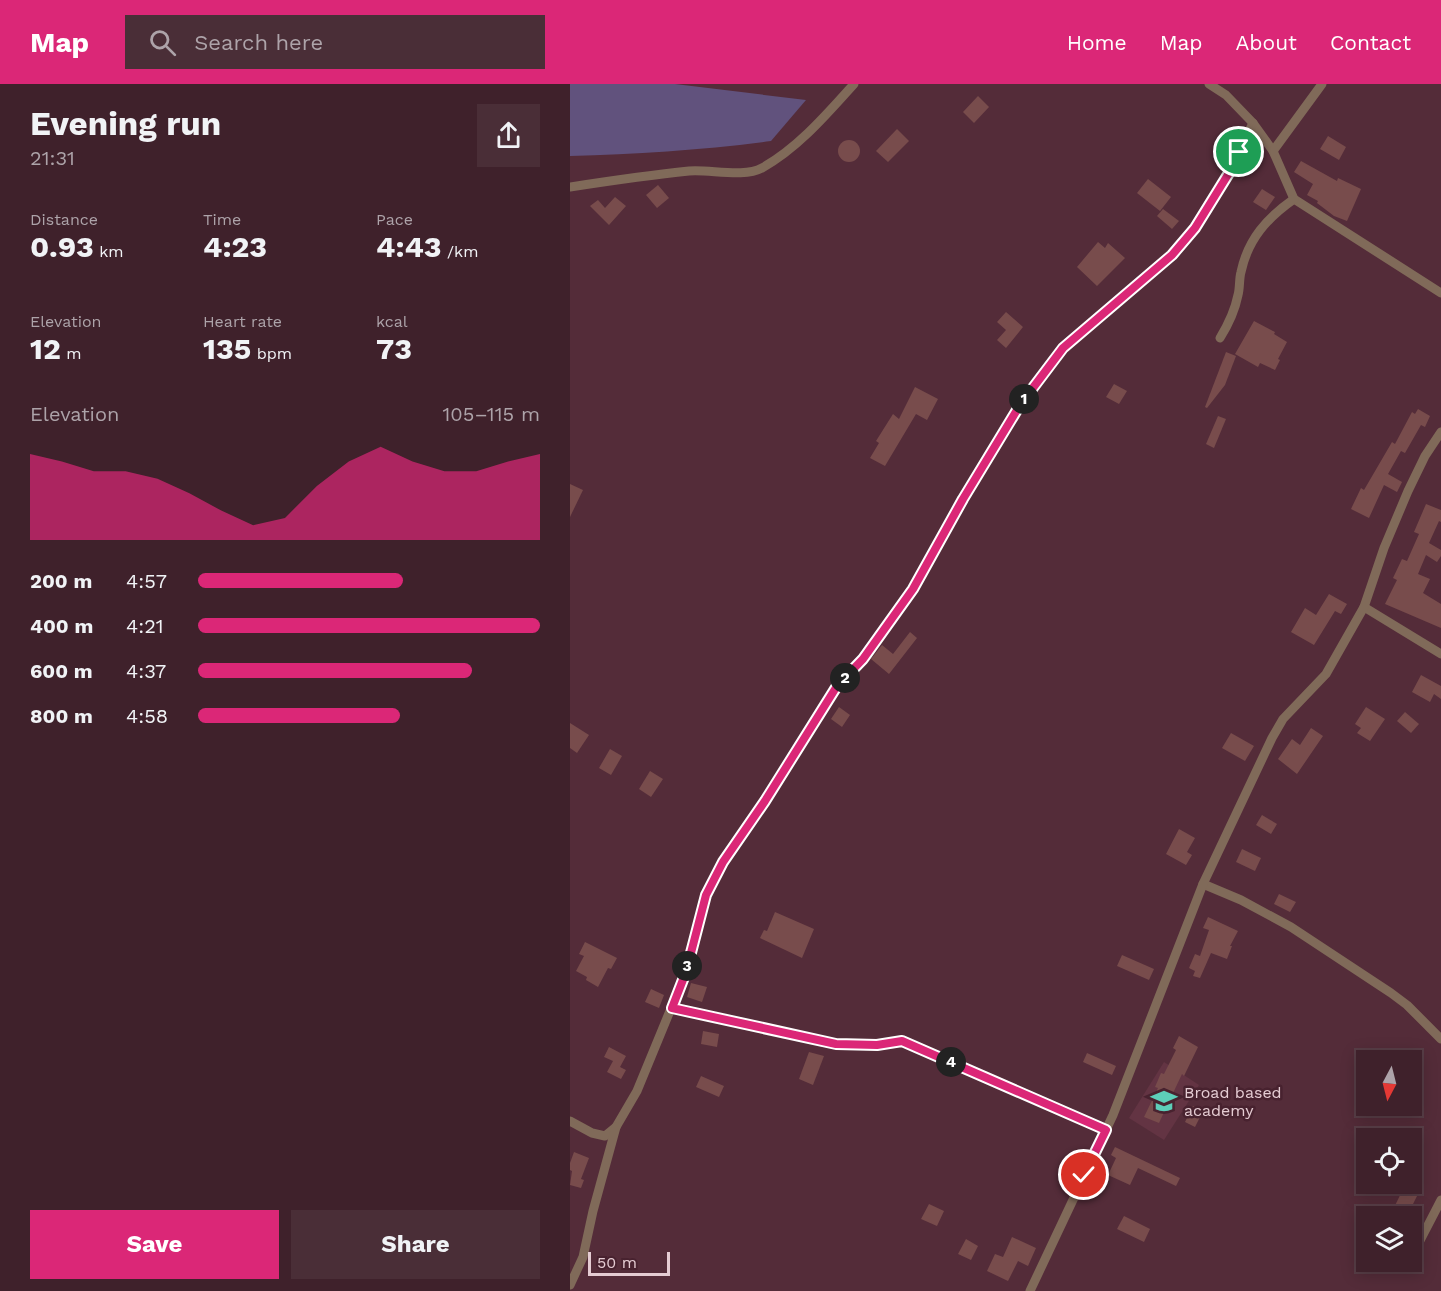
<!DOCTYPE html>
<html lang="en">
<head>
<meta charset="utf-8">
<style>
	:root { --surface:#3f212b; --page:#4a2e37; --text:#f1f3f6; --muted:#ada3a9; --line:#583e47; --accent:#db2777 }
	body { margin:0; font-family:"Work Sans",sans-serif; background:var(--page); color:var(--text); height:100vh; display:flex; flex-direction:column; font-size:22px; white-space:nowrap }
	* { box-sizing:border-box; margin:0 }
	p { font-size:20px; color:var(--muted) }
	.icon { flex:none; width:33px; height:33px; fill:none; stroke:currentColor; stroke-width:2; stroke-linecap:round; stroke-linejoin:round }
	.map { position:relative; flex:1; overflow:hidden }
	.drawer { display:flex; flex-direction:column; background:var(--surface); width:570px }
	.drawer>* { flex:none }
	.needle { width:39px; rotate:187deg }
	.fabs { position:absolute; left:786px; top:966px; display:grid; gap:12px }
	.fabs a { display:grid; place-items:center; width:66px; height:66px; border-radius:0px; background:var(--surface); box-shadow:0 3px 15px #0003,0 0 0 2px var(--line); font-size:30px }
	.scale { position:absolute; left:18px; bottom:15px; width:82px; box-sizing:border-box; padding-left:6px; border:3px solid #e5ccd3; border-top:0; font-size:16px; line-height:21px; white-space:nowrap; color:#e5ccd3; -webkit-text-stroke:4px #48222f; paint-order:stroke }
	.pin { position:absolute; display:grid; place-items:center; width:51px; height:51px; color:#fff; margin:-26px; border:3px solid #fff; border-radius:50%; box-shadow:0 2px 6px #0007 }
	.km { position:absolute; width:30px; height:30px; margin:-15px; border-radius:50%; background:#222; color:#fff; font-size:16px; line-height:30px; text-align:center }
	.round { display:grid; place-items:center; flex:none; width:63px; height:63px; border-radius:0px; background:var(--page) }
	.summary { display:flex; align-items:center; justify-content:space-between; height:102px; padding:0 30px }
	h1 { font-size:33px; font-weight:700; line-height:45px }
	.stats { display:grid; grid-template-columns:repeat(3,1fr); gap:9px; height:102px; padding:6px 30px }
	.stats div { display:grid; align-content:center }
	.stats b { font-size:30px; font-weight:700 }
	.stats small { font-size:16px; font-weight:400 }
	.stats p { font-size:16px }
	.chart { height:168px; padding:12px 30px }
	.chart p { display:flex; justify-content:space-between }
	.chart svg { width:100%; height:108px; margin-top:6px; fill:var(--accent); opacity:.7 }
	.cta { display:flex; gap:12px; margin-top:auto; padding:12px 30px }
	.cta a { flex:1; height:69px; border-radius:0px; background:var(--accent); color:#fff; font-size:24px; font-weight:700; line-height:69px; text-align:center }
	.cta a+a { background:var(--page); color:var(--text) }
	ul { padding:0 30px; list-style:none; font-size:20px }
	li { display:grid; grid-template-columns:96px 72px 1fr; align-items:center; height:45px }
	li i { height:15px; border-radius:8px; background:var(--accent) }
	header { display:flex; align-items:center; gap:36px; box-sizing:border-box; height:84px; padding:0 30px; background:var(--accent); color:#fff }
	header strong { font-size:28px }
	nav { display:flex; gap:33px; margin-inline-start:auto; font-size:21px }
	.search { width:420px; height:54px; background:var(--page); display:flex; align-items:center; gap:15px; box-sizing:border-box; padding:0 21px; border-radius:0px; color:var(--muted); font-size:22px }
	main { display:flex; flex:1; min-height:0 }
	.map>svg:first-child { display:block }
	.built { fill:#633443 }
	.green { fill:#61527d }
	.building { fill:#784c4c }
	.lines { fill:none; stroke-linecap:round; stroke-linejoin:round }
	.minor { stroke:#806a59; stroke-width:9 }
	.route-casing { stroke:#fff; stroke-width:12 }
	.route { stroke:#db2777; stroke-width:8 }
	.labels { text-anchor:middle; stroke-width:5; stroke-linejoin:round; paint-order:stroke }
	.poi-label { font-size:16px; fill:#e5ccd3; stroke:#48222f; text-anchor:start }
</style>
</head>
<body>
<header>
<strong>Map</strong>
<div class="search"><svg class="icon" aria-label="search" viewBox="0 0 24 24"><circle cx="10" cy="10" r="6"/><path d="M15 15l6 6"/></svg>Search here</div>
<nav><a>Home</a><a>Map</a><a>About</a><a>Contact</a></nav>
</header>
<main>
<section class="drawer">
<div class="summary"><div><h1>Evening run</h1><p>21:31</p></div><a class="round"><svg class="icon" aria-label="share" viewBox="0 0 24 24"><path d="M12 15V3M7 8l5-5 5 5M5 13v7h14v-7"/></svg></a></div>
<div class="stats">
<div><p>Distance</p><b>0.93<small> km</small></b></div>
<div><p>Time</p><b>4:23</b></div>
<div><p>Pace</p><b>4:43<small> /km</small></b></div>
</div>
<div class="stats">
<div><p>Elevation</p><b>12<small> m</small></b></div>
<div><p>Heart rate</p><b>135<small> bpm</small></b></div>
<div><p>kcal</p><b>73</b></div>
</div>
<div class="chart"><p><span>Elevation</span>105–115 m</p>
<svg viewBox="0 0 160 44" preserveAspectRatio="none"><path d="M0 44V9L10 12L20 16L30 16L40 19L50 25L60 32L70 38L80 35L90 22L100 12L110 6L120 12L130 16L140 16L150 12L160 9V44z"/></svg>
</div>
<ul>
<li><b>200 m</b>4:57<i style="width:60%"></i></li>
<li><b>400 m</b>4:21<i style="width:100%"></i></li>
<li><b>600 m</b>4:37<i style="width:80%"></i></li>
<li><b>800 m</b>4:58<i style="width:59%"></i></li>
</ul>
<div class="cta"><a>Save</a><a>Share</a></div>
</section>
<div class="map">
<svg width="871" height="1207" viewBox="0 0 871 1207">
	<rect width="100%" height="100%" fill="#542c39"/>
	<!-- built -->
	<path class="built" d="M594 978 629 1001 594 1056 559 1034Z"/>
	<!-- green -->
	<path class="green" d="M0 0H105L236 16 201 57C134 66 67 70 0 72Z"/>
	<!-- building -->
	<g class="building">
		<path d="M408 12 419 23 404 39 393 28Z"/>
		<path d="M327 45 339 57 318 78 306 67Z"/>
		<path d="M758 52 776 63 769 76 750 65Z"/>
		<circle cx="279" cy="67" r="11"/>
		<path d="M731 77 767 97 768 94 791 105 777 137 764 132 747 119 748 117 737 111 743 100 724 88Z"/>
		<path d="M578 95 601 113 590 127 567 109Z"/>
		<path d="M88 101 99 114 87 124 76 111Z"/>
		<path d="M692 105 705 113 696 126 683 118Z"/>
		<path d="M45 113 56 122 39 141 20 122 28 116 35 124Z"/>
		<path d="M593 125 609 137 602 145 587 132Z"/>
		<path d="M528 158 535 164 538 159 555 174 527 202 507 183Z"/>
		<path d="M436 228 453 243 436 264 427 256 436 246 427 238Z"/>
		<path d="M684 237 705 248 704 250 717 258 708 275 710 276 705 286 690 279 688 283 665 270Z"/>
		<path d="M656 268 666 272 655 301 637 324 635 323Z"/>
		<path d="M544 300 557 307 549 320 536 313Z"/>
		<path d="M345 303 368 315 357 336 346 330 315 382 300 374 309 359 306 357 323 330 329 335Z"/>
		<path d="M848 325 860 332 855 343 851 341 835 369 831 367 818 390 832 398 827 408 814 401 799 434 781 425 791 404 794 406 822 358 825 360 842 328 845 330Z"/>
		<path d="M648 332 656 335 644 364 636 360Z"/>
		<path d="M0 400 13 406 0 433Z"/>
		<path d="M856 420 871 426V438L869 437 859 459 871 466V472L867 478 856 471 848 490 860 495 853 509 871 520V544L815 520 827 496 823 494 832 475 837 477 849 450 844 448Z"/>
		<path d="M759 510 777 520 771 530 765 527 744 561 721 548 735 524 746 531Z"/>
		<path d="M340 548 347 554 319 590 301 575 312 561 323 570Z"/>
		<path d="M851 591 871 602V615L864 610 860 618 842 608Z"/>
		<path d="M269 623 280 631 272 643 261 635Z"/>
		<path d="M796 623 815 635 800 657 787 649 791 644 785 640Z"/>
		<path d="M835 628 849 640 841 649 827 637Z"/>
		<path d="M0 639 19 651 7 669 0 664Z"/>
		<path d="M741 644 753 652 727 690 708 675 722 655 730 661Z"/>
		<path d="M661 649 684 662 675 677 652 664Z"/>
		<path d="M40 665 52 672 41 691 29 684Z"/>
		<path d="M80 687 93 695 81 713 69 705Z"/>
		<path d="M692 731 707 740 701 750 686 741Z"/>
		<path d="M609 745 625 754 617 768 622 771 616 781 596 770Z"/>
		<path d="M672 765 691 774 685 787 666 778Z"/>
		<path d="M709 810 726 818 720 828 704 820Z"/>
		<path d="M205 828 244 845 232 874 190 854 194 846 197 847Z"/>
		<path d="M638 833 668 847 660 862H662L657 875 641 869 630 894 623 892 625 887 619 884 625 870 630 872 639 846 633 844Z"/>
		<path d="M15 858 47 874 41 885 38 884 28 903 16 896 17 893 6 887 14 872 9 870Z"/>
		<path d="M552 871 584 885 579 896 547 882Z"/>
		<path d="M121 899 137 903 132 918 117 913Z"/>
		<path d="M81 905 94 911 89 924 75 918Z"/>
		<path d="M133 947 149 950 147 963 131 960Z"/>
		<path d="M609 952 628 963 614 992 612 990 589 1039 574 1033 588 1004 585 1003 591 989 594 990 606 966 603 964Z"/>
		<path d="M39 963 56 972 50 983 56 986 51 995 37 988 43 977 34 973Z"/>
		<path d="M239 968 254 972 243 1001 229 995Z"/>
		<path d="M517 969 546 982 542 991 513 978Z"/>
		<path d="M131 992 154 1002 149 1013 126 1003Z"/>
		<path d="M623 1022 633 1027 625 1043 615 1038Z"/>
		<path d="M545 1063 610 1094 606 1102 568 1084 560 1101 538 1091 546 1074 541 1071Z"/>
		<path d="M4 1068 19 1074 11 1095 14 1096 11 1104 0 1101 2 1087 0 1086V1079Z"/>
		<path d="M833 1105 847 1112 837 1132H820Z"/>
		<path d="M359 1120 374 1127 367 1142 351 1135Z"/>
		<path d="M554 1132 580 1145 574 1158 547 1145Z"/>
		<path d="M442 1153 466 1164 458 1182 448 1177 438 1197 417 1187 425 1170 433 1173Z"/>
		<path d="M396 1155 408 1162 401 1176 388 1170Z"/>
	</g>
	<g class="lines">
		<!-- minor -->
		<g class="minor">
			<path d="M639 0 656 11 683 39 703 67 724 115 871 209"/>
			<path d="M703 67 752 0"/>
			<path d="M0 103C39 97 80 91 119 87 139 85 174 94 192 84 228 64 257 30 284 0"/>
			<path d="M650 254C658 241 665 226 668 211 670 204 669 195 671 188 678 155 697 134 724 115"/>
			<path d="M794 523 871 570"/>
			<path d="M633 800 671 816 721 843 821 909 837 921 871 955"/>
			<path d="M102 924 266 960 307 961 332 957 536 1046"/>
			<path d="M0 1037 22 1049 35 1052 46 1043 67 1007 116 888 136 811 153 778 195 717 267 602 293 575 343 505 393 415 450 321 493 264 601 171 625 144 659 89 683 39"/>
			<path d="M842 1172 871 1116"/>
			<path d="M0 1201 13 1173 23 1127 46 1043"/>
			<path d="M460 1207 543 1031 633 800 702 654 713 635 756 590 794 523 814 464 838 407 855 372 871 348"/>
		</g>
	</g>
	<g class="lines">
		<!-- route casing -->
		<g class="route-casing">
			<path id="route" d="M514 1091 536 1046 332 957 307 961 266 960 102 924 116 888 136 811 153 778 195 717 267 602 293 575 343 505 393 415 450 321 493 264 602 171 625 144 659 89 669 68"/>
		</g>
		<!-- route -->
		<use href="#route" class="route"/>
	</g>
	<!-- icons -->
	<defs>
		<g id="school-bare" transform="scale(2.07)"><path d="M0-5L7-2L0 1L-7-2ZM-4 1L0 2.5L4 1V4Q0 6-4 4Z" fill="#5dceb9" stroke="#48222f" stroke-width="2.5" paint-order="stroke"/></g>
	</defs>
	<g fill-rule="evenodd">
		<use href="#school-bare" x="594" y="1017"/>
	</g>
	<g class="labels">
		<!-- poi labels -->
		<g class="poi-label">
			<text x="614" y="1014">Broad based<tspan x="614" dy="18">academy</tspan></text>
		</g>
	</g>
</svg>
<div class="fabs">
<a><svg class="needle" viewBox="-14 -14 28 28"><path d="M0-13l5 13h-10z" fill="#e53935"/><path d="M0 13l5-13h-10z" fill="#ada3a9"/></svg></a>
<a><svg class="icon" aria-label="locate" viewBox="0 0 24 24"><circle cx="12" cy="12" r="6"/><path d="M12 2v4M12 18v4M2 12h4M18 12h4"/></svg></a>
<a><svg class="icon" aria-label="layers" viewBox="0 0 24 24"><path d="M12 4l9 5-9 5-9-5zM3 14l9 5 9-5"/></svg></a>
</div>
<div class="scale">50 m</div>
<div class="pin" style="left:669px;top:68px;background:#1e9e55"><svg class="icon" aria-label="arrive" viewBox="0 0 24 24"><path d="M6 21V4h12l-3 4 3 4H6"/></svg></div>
<div class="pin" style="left:514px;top:1091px;background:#d93025"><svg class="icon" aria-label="check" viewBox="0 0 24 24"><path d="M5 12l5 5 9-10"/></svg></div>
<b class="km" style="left:454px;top:315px">1</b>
<b class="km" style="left:275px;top:594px">2</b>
<b class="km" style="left:117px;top:882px">3</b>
<b class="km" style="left:381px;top:978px">4</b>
</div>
</main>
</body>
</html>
